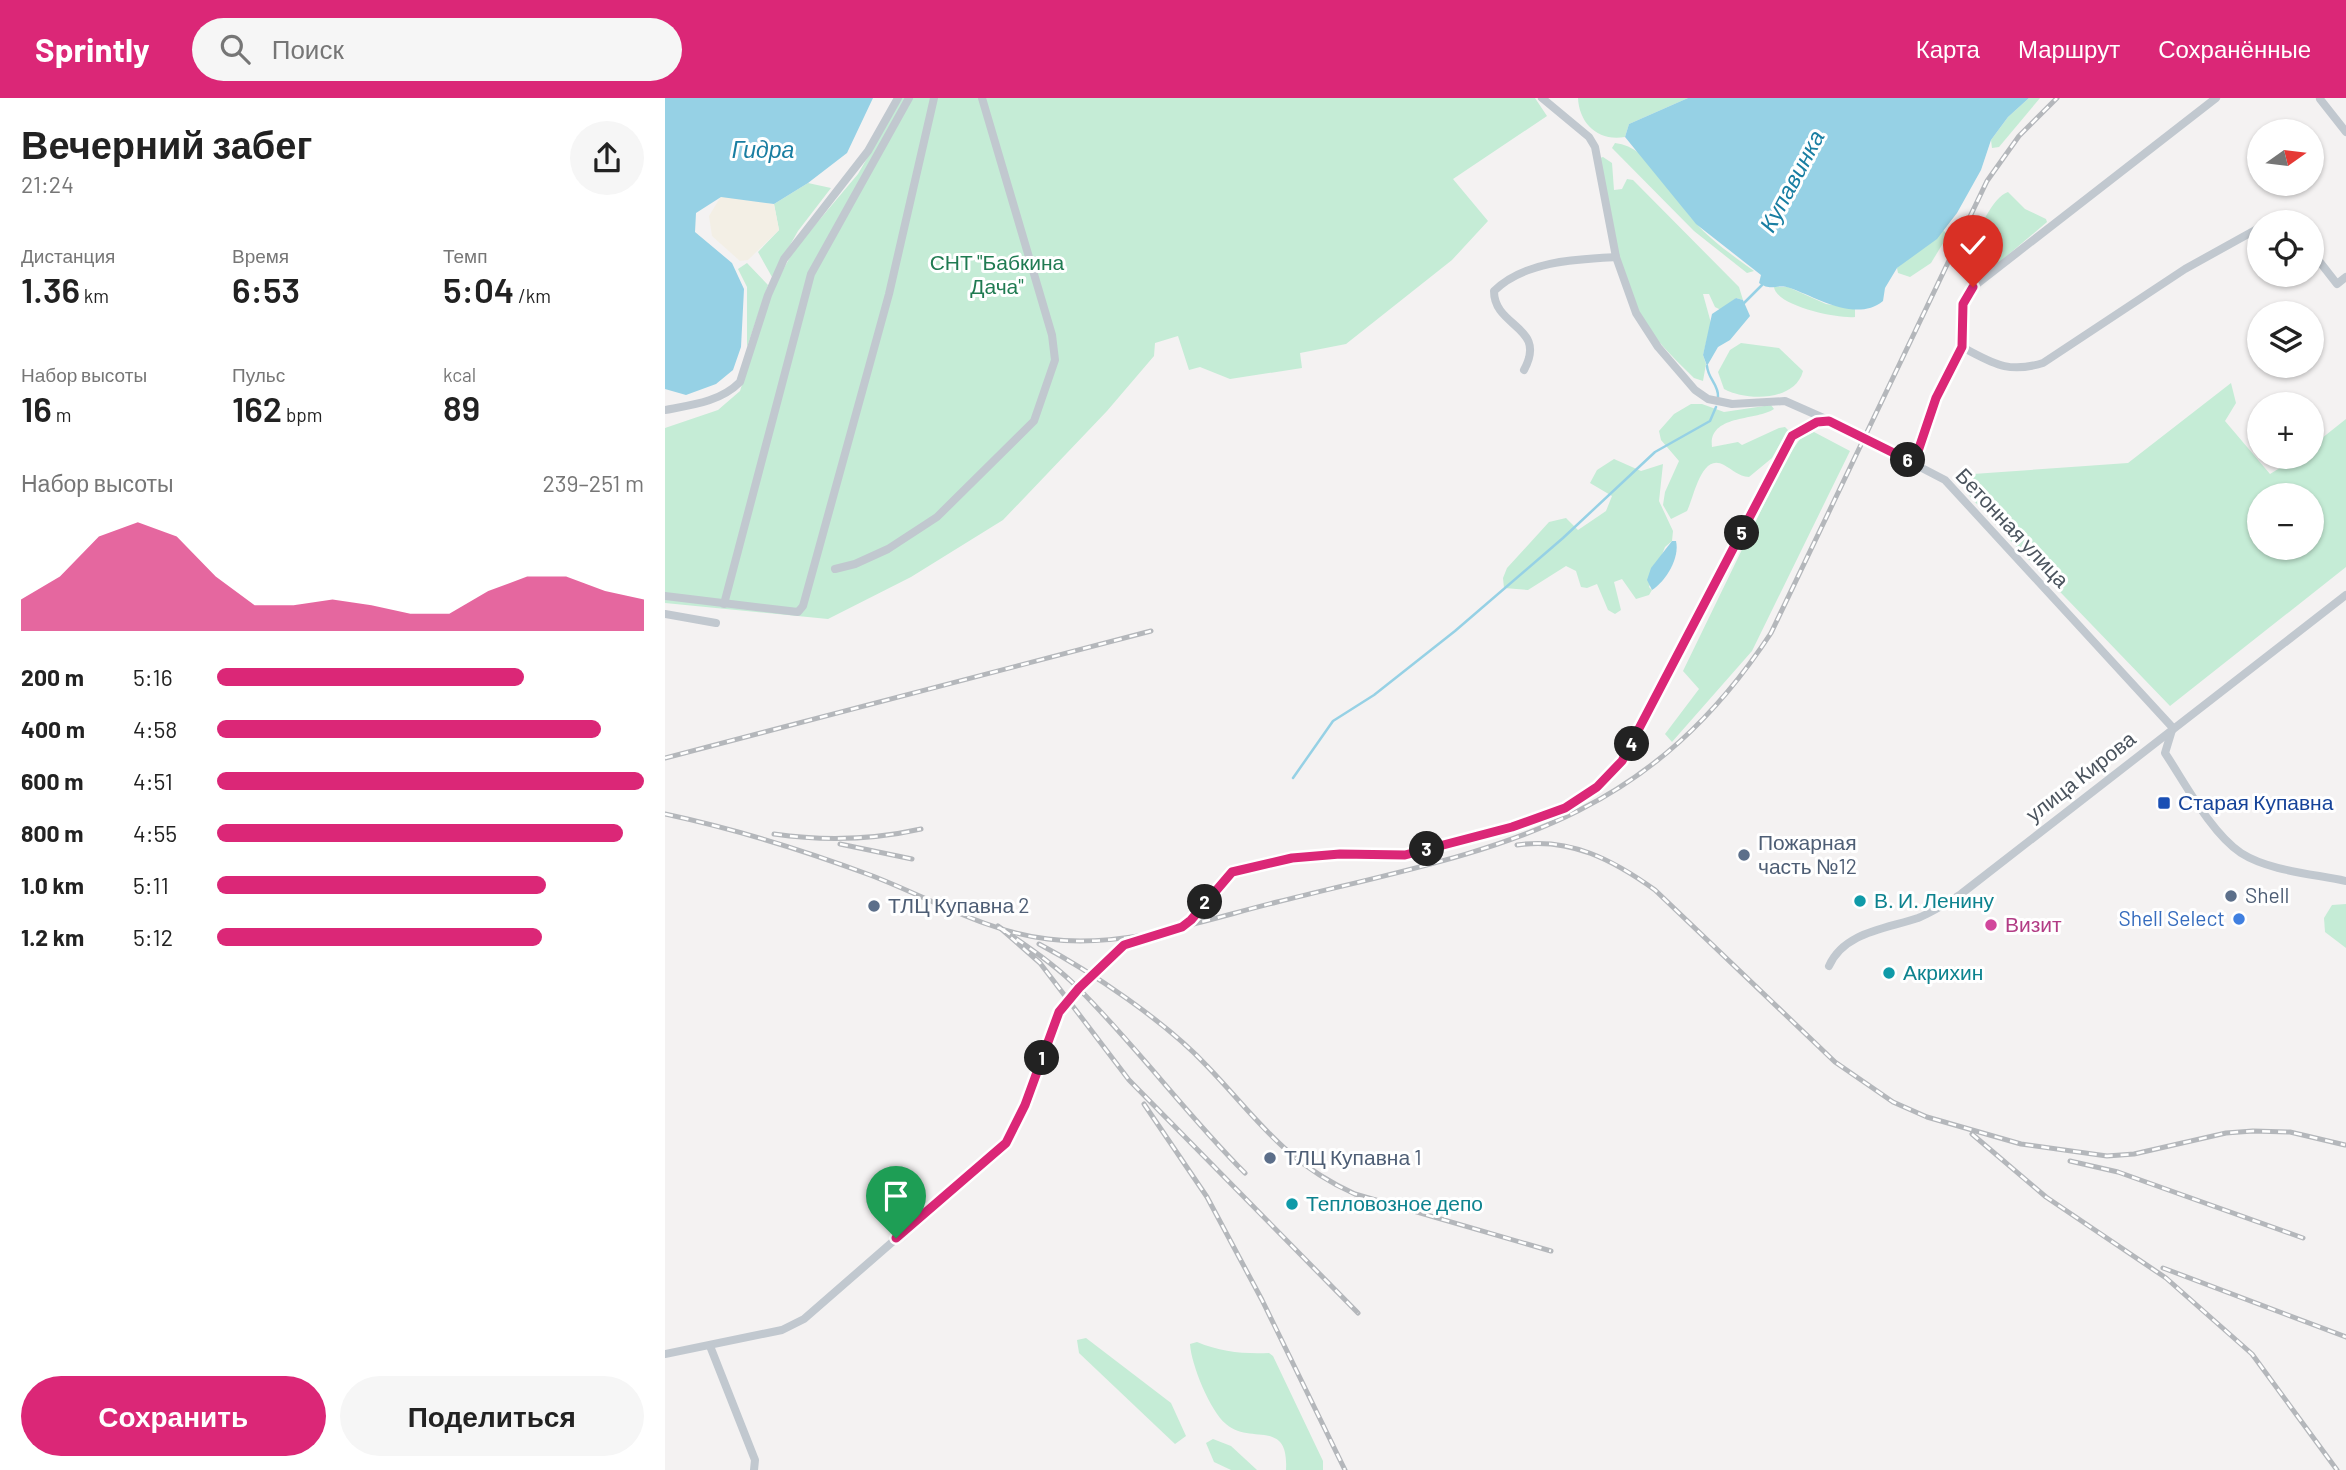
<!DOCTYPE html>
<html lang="ru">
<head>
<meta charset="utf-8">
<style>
	:root { --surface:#fff; --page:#f6f6f6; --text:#222; --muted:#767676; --accent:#db2777 }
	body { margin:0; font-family:Barlow,sans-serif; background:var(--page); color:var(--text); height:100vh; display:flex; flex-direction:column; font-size:26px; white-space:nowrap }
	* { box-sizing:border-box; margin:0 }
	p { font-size:23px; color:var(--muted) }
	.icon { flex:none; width:38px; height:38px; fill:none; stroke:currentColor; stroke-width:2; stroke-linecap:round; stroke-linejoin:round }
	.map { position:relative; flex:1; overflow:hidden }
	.details { display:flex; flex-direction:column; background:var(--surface); width:665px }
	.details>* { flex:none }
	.needle { width:46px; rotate:76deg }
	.tools { position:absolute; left:1582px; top:21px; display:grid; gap:14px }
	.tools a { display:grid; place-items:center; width:77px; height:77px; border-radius:50%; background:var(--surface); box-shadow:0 2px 5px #0004; font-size:35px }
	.pin { position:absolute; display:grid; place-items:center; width:60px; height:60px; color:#fff; margin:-72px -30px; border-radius:50% 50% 50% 0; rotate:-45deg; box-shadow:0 0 7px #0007 }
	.pin .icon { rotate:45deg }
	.km { position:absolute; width:35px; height:35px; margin:-18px; border-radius:50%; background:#222; color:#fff; font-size:19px; line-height:35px; text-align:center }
	.round { display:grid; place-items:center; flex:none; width:74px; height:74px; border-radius:37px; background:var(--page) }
	.summary { display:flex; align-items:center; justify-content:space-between; height:119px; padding:0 21px }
	h1 { font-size:38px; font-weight:600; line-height:52px }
	.stats { display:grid; grid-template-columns:repeat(3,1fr); gap:10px; height:119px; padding:7px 21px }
	.stats div { display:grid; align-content:center }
	.stats b { font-size:35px; font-weight:600 }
	.stats small { font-size:19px; font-weight:400 }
	.stats p { font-size:19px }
	.chart { height:196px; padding:14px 21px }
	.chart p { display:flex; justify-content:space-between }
	.chart svg { width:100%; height:126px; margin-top:7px; fill:var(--accent); opacity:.7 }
	.primary-button { display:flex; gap:14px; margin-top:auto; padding:14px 21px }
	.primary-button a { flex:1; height:80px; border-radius:42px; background:var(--accent); color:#fff; font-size:28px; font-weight:600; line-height:80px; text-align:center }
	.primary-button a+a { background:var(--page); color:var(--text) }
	ul { padding:0 21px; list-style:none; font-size:23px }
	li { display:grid; grid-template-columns:112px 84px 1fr; align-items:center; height:52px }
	li i { height:18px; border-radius:9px; background:var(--accent) }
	header { display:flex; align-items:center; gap:42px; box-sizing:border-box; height:98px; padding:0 35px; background:var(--accent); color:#fff }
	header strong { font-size:33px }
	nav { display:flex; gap:38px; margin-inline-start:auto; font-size:24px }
	.search { width:490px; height:63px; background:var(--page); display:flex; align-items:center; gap:18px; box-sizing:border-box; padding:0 24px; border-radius:38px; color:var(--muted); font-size:26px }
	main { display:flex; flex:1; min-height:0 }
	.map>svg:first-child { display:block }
	.green { fill:#c5ecd6; fill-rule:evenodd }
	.sand { fill:#f3efe5 }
	.water { fill:#96d1e5 }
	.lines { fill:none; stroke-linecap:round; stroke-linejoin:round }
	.stream { stroke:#96d1e5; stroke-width:2.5 }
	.minor { stroke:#c1c8cf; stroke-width:8 }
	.rail-casing { stroke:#b4b7bb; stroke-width:5 }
	.rail { stroke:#fff; stroke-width:2.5; stroke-dasharray:8; stroke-linecap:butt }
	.route-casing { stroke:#fff; stroke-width:14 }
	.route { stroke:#db2777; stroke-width:9 }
	.transit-dot { fill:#1a4fb4; stroke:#fff; stroke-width:2.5 }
	.service-dot { fill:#5c6f8a; stroke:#fff; stroke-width:2.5 }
	.culture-dot { fill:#0f9aa8; stroke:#fff; stroke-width:2.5 }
	.shop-dot { fill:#3f7fe0; stroke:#fff; stroke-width:2.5 }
	.hotel-dot { fill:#d1479c; stroke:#fff; stroke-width:2.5 }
	.labels { text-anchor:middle; stroke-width:6; stroke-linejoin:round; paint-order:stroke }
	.park-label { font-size:21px; fill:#207b52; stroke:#fff }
	.street-label { font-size:21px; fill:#4b545e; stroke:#fff }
	.transit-label { font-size:21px; fill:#164399; stroke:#fff; text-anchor:start }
	.service-label { font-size:21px; fill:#4e5e75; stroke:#fff; text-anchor:start }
	.culture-label { font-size:21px; fill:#0d838f; stroke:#fff; text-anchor:start }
	.shop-label { font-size:21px; fill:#366cbe; stroke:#fff; text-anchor:end }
	.hotel-label { font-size:21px; fill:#b23c85; stroke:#fff; text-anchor:start }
	.water-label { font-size:23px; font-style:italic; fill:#197ea2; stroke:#fff }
</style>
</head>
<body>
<header>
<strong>Sprintly</strong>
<div class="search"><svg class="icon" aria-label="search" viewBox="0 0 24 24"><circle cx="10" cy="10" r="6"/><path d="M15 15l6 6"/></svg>Поиск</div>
<nav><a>Карта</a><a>Маршрут</a><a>Сохранённые</a></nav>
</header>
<main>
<section class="details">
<div class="summary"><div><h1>Вечерний забег</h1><p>21:24</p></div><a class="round"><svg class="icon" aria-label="share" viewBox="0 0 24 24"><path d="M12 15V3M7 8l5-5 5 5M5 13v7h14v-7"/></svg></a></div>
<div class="stats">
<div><p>Дистанция</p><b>1.36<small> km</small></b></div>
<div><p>Время</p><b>6:53</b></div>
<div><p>Темп</p><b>5:04<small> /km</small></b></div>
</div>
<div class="stats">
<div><p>Набор высоты</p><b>16<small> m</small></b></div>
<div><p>Пульс</p><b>162<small> bpm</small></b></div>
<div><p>kcal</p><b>89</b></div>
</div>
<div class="chart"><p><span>Набор высоты</span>239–251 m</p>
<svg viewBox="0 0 160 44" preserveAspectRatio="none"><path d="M0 44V33L10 25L20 11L30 6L40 11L50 25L60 35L70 35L80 33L90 35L100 38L110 38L120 30L130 25L140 25L150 30L160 33V44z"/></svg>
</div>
<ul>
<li><b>200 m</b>5:16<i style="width:72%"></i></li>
<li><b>400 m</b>4:58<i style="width:90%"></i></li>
<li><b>600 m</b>4:51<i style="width:100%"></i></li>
<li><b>800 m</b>4:55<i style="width:95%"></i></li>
<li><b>1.0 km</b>5:11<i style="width:77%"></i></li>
<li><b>1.2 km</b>5:12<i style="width:76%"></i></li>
</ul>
<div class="primary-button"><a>Сохранить</a><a>Поделиться</a></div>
</section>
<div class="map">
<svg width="1681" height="1372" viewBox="0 0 1681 1372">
	<rect width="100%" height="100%" fill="#f4f2f2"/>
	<!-- green -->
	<g class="green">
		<path d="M237 0H870L882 18 788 81 823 123 787 162 681 246 635 255 637 270 565 281 535 269 524 272 513 238 490 245 489 258 442 313 338 422 246 479 163 521 0 505V330L53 312 75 293 108 190 129 152 193 76Z"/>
		<path d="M913 0H1023L964 26 960 39C933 44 914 25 913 0Z"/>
		<path d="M1364 0H1375L1334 49 1327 50 1326 42 1343 19Z"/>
		<path d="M950 45C987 49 1008 100 1030 124 1046 143 1070 159 1089 173L1082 175 1029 133 947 50Z"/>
		<path d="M938 59 947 65 949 92 957 91 962 81 968 82 1074 189 1078 202 1071 200 1056 212 1050 209 1044 196H1038L1046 225 1038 257 1041 266 1038 283 1029 280C1015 266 1000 252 988 236 953 189 946 117 935 60Z"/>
		<path d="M143 85 166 90 133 133 107 179 93 154 114 132 109 106Z"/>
		<path d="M1343 94 1360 111 1381 121 1382 124 1331 167 1313 178 1306 175C1300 157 1324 100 1343 94Z"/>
		<path d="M1278 132 1283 137 1266 165 1245 179 1233 175 1232 170Z"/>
		<path d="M82 165 103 187 82 249V189L73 171Z"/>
		<path d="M1109 189H1123L1161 206 1190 210V219C1174 221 1111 208 1109 189Z"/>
		<path d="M1076 245 1114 250 1138 273C1130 304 1081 303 1059 291L1053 274 1065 252Z"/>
		<path d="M1566 285 1571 305 1560 323 1605 376 1633 359H1647V348L1681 321V469L1505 608 1345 442 1343 434 1337 433 1299 392 1308 376 1463 365ZM1594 397H1647V450H1594Z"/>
		<path d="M1026 306H1037L1059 314 1106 307 1109 311C1092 323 1043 316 1047 349L1073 344 1077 347 1114 330 1120 329 1123 332 1107 360 1084 379C1073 378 1068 372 1059 367 1036 354 1029 400 1022 413L1006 421 998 407 1000 394 1014 363 996 342 994 333 1009 316Z"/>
		<path d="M1149 334 1185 353 1087 553 1007 644 1000 636 1034 591 1018 573 1121 361 1135 341Z"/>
		<path d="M949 361 976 373 998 366 994 403 1008 433 1007 443 1000 449 984 489 987 492 984 497 971 501 957 481 949 484 956 512 950 516 943 512 932 486 922 490 916 489 911 473 901 468 863 492 839 490 838 480 842 470 884 424 901 420 913 432 941 413 947 398 925 385 932 372Z"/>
		<path d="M1681 806V850L1660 834 1659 820 1667 807Z"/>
		<path d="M421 1240 506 1305 521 1338 510 1346 414 1255 412 1242Z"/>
		<path d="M532 1244C556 1254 578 1256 604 1255L608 1258 658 1363V1372H621C624 1319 586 1348 561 1326 545 1313 526 1266 525 1246Z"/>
		<path d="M548 1341 566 1348 592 1372H566L549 1364 541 1345Z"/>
	</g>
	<!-- sand -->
	<path class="sand" d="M56 98 109 106 114 132 83 162 75 163 47 138 44 118Z"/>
	<!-- water -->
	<g class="water">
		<path d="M0 0H208L182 55 143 85 109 106 56 99 31 115 30 134 67 165 79 191 76 249 68 272 51 286 21 297 0 291Z"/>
		<path d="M1023 0H1364L1343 19 1326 42 1316 72 1292 115 1272 141 1232 170 1220 190 1218 203C1191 225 1151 199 1125 190 1112 185 1107 194 1094 185L1096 177 1031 126 960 39 964 26Z"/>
		<path d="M1071 200 1078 202 1085 218 1065 242 1053 249 1042 268 1038 257 1047 216Z"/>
		<path d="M1007 443H1011C1015 460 1001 483 987 492L982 482 986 470Z"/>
	</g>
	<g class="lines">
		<!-- stream -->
		<g class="stream">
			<path d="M1077 207 1097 187"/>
			<path d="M1042 268C1043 281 1054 287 1053 299"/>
			<path d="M628 680 668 623 709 597 790 533 898 440 990 354 1045 323 1051 309"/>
		</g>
		<!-- minor -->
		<g class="minor">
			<path d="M877 0 924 39 930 49 951 159 971 215 993 249 1030 292 1043 301 1067 306 1120 303 1163 322"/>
			<path d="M1551 0 1308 189 1298 206 1297 249C1328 265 1342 276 1378 265L1520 171 1594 130"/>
			<path d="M1655 1 1681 34"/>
			<path d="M1607 124 1617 120 1621 124"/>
			<path d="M1647 154 1672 186 1681 179"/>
			<path d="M859 272C883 228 829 230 829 193 859 163 912 161 951 159"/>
			<path d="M0 312C27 307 55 304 75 284L103 197 119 161 203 53 233 0"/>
			<path d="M1249 365 1271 300 1297 249"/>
			<path d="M170 471 190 466 223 451 272 419 369 323 390 262 387 237 317 0"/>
			<path d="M0 498 133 514 138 508 224 196 269 0"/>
			<path d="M59 506 146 176 244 0"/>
			<path d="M0 516 51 525"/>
			<path d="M1507 632 1500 655C1520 685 1546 735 1576 755 1604 773 1649 776 1681 783"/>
			<path d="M1164 868C1179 834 1221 831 1253 820 1268 814 1282 805 1296 796L1681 497"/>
			<path d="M45 1248 90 1362 89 1372"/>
			<path d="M0 1256 117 1232 139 1221 341 1045 360 1007 394 914 404 902 459 847 517 829 526 822 567 774 627 760 675 756 705 759 740 757 847 729 900 710 931 689 957 663 1035 517 1121 346C1135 326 1154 320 1176 328L1280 382 1508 630"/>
		</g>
		<!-- rail casing -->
		<g class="rail-casing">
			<g id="rail">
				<path d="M0 660 486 533"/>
				<path d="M0 716C70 731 138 752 205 777 263 799 321 834 383 841 460 851 539 822 612 804 824 751 976 733 1106 535L1322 83 1354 38 1392 0"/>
				<path d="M109 736C158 743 207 742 256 731"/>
				<path d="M175 746 247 761"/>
				<path d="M852 747C905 739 948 762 990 792L1170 964 1228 1004 1262 1019 1356 1046 1442 1058 1469 1056 1561 1035 1588 1033 1625 1034 1680 1047"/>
				<path d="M374 846C427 874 501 924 542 968 593 1021 619 1064 690 1096L886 1153"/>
				<path d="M479 1006 542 1099 597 1202 680 1372"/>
				<path d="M1307 1036 1381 1099 1501 1180 1587 1256 1672 1372"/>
				<path d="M1405 1063 1453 1074 1638 1140"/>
				<path d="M580 1075C522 1017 473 950 414 891 390 866 361 848 333 828L375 865 464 982 693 1215"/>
				<path d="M1498 1170 1681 1239"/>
			</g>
		</g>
		<!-- rail -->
		<use href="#rail" class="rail"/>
	</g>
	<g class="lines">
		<!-- route casing -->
		<g class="route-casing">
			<path id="route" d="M231 1140 341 1045 360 1007 394 914 414 890 459 847 517 829 526 822 567 774 627 760 675 756 740 757 847 729 900 710 932 689 957 663 1127 338 1152 324 1164 323 1249 365 1271 300 1297 249 1298 206 1308 189"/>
		</g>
		<!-- route -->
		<use href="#route" class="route"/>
	</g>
	<!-- markers -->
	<rect class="transit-dot" x="1492" y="698" width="14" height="14" rx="3.5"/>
	<g class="service-dot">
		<circle cx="1079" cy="757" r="7"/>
		<circle cx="1566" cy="798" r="7"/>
		<circle cx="209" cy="808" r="7"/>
		<circle cx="605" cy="1060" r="7"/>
	</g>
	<g class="culture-dot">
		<circle cx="1195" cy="803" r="7"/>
		<circle cx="1224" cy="875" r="7"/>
		<circle cx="627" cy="1106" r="7"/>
	</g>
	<circle class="shop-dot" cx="1574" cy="821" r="7"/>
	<circle class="hotel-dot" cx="1326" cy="827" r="7"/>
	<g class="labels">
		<!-- park labels -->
		<g class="park-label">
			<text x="332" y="172">СНТ "Бабкина<tspan x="332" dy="24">Дача"</tspan></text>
		</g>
		<!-- street labels -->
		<g class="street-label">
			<text transform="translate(1347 430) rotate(47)" y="7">Бетонная улица</text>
			<text transform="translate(1416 679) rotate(-38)" y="7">улица Кирова</text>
		</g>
		<!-- transit labels -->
		<g class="transit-label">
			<text x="1513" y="712">Старая Купавна</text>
		</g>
		<!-- service labels -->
		<g class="service-label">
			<text x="1093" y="752">Пожарная<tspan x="1093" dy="24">часть №12</tspan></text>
			<text x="1580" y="805">Shell</text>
			<text x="223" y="815">ТЛЦ Купавна 2</text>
			<text x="619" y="1067">ТЛЦ Купавна 1</text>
		</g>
		<!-- culture labels -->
		<g class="culture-label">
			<text x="1209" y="810">В. И. Ленину</text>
			<text x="1238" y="882">Акрихин</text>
			<text x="641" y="1113">Тепловозное депо</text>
		</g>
		<!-- shop labels -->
		<g class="shop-label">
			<text x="1560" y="828">Shell Select</text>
		</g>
		<!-- hotel labels -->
		<g class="hotel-label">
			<text x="1340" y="834">Визит</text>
		</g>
		<!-- water labels -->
		<g class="water-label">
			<text x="98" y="60">Гидра</text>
			<text transform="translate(1127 83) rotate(-62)" y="8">Купавинка</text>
		</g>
	</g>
</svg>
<div class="tools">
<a><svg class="needle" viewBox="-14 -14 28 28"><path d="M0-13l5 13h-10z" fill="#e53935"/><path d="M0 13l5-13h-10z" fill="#767676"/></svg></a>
<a><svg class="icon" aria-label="locate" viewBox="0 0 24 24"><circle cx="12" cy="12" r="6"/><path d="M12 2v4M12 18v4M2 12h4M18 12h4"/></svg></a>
<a><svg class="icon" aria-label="layers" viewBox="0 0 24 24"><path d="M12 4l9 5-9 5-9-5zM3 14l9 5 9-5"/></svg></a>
<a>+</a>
<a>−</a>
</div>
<div class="pin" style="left:231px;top:1140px;background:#1e9e55"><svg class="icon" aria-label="arrive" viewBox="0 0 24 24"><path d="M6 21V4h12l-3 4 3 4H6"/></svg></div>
<div class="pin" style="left:1308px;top:189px;background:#d93025"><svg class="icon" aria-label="check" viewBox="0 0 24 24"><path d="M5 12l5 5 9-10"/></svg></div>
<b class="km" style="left:377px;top:960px">1</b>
<b class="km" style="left:540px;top:804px">2</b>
<b class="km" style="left:762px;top:751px">3</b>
<b class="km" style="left:967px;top:646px">4</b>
<b class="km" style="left:1077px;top:435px">5</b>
<b class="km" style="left:1243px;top:362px">6</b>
</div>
</main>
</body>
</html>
